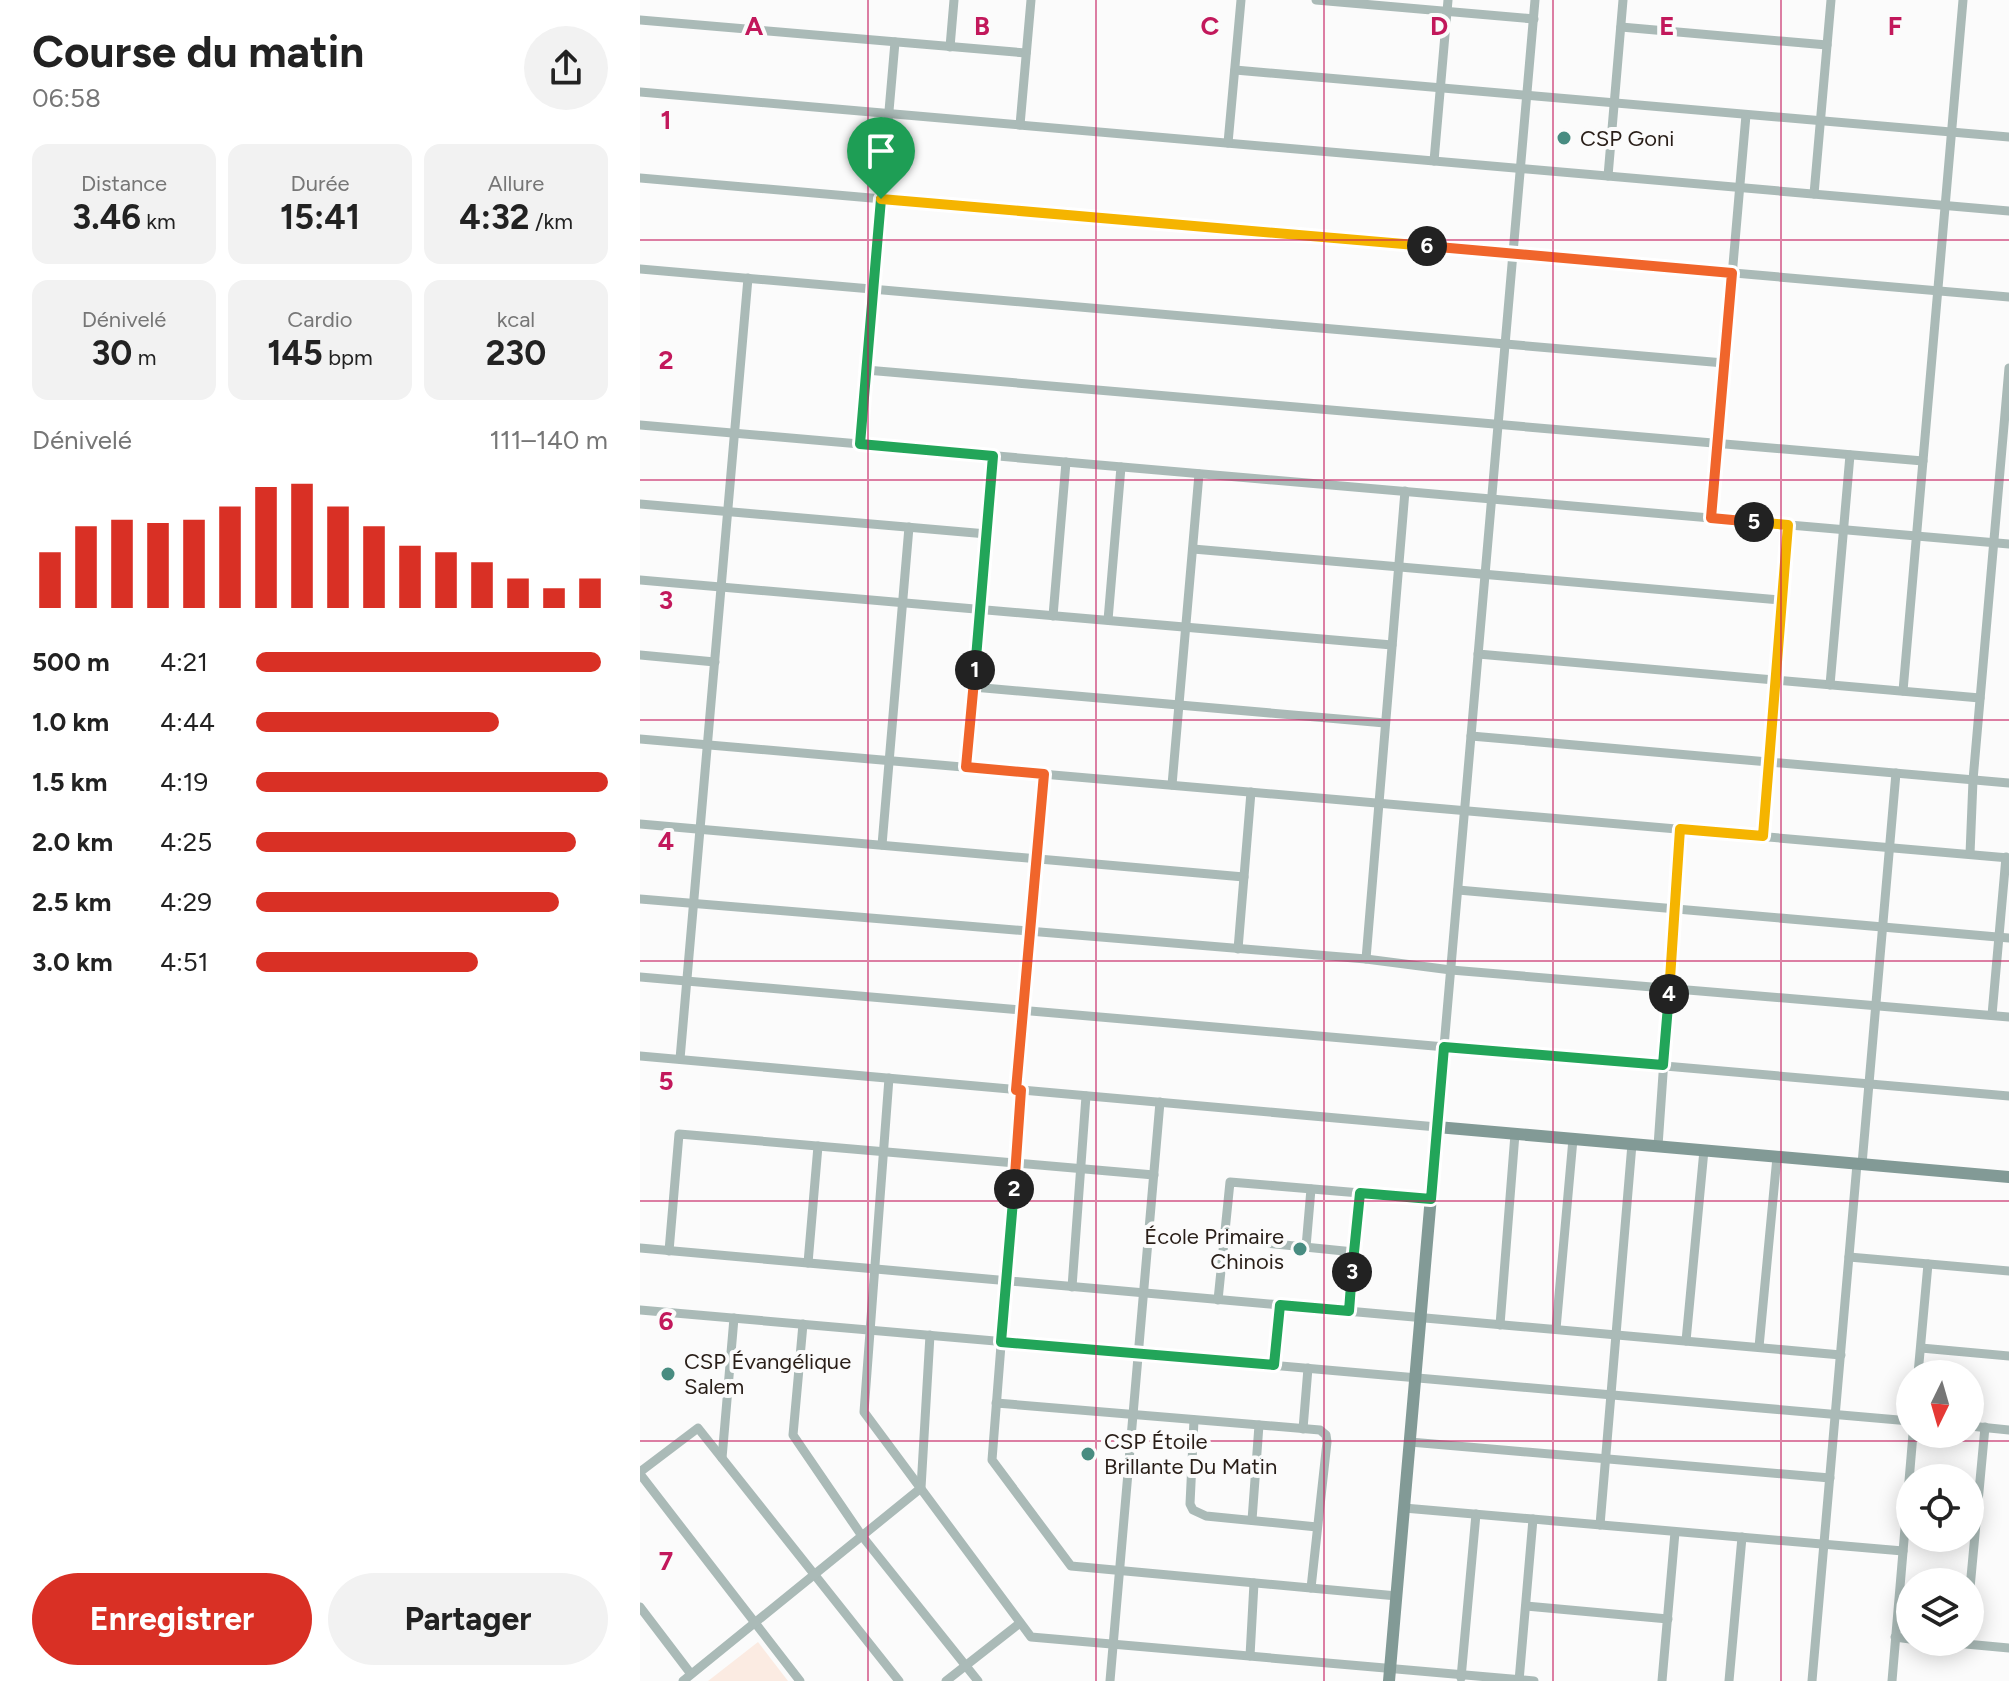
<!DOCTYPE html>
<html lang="fr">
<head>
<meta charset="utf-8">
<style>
	:root { --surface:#fff; --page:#f2f2f2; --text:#222; --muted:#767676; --accent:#d93025 }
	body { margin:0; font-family:Figtree,sans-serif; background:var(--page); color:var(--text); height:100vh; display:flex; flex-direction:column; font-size:30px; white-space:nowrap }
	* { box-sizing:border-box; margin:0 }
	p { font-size:26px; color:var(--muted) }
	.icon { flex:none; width:44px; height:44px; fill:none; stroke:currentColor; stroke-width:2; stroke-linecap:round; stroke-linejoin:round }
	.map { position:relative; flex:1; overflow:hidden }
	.details { display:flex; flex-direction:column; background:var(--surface); width:640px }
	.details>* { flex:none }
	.needle { width:52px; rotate:185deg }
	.controls { position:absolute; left:1256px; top:1360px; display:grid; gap:16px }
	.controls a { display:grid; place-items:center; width:88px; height:88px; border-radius:50%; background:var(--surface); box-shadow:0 4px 20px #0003; font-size:40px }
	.pin { position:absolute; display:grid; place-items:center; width:68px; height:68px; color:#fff; margin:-82px -34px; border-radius:50% 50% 50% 0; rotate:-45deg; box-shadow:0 0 8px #0007 }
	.pin .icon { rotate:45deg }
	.km { position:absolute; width:40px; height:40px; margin:-20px; border-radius:50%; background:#222; color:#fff; font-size:22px; line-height:40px; text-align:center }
	.round { display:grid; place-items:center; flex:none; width:84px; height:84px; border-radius:42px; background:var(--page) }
	.head { display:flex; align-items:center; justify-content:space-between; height:136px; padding:0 32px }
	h1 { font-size:44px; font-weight:700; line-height:60px }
	.metrics { display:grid; grid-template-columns:repeat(3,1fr); gap:12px; height:136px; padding:8px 32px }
	.metrics div { display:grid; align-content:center; border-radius:16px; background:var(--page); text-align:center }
	.metrics b { font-size:34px; font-weight:700 }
	.metrics small { font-size:22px; font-weight:400 }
	.metrics p { font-size:22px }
	.chart { height:224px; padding:16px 32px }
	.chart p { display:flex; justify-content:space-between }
	.chart svg { width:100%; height:144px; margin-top:8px; stroke:var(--accent); stroke-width:6 }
	.button { display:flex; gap:16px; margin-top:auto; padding:16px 32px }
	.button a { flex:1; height:92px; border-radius:48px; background:var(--accent); color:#fff; font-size:32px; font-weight:700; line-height:92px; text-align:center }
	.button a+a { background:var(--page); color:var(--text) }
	ul { padding:0 32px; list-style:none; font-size:26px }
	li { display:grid; grid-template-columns:128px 96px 1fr; align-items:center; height:60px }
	li i { height:20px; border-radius:10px; background:var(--accent) }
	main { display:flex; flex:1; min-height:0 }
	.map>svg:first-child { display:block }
	.built { fill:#fbebe2 }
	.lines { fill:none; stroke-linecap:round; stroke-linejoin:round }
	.street { stroke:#aabab7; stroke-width:9 }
	.secondary { stroke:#829a96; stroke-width:12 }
	.split-1-casing { stroke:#fff; stroke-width:16 }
	.split-2-casing { stroke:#fff; stroke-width:16 }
	.split-3-casing { stroke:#fff; stroke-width:16 }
	.split-4-casing { stroke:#fff; stroke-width:16 }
	.split-5-casing { stroke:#fff; stroke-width:16 }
	.split-6-casing { stroke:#fff; stroke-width:16 }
	.split-7-casing { stroke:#fff; stroke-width:16 }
	.split-1 { stroke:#22a559; stroke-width:10 }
	.split-2 { stroke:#f0652b; stroke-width:10 }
	.split-3 { stroke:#22a559; stroke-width:10 }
	.split-4 { stroke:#22a559; stroke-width:10 }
	.split-5 { stroke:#f5b400; stroke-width:10 }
	.split-6 { stroke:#f0652b; stroke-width:10 }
	.split-7 { stroke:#f5b400; stroke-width:10 }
	.grid { fill:none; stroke:#c2185b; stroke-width:2; stroke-opacity:0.55 }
	.poi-dot { fill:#488c81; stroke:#fbfbfb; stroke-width:3 }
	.labels { text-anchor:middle; stroke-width:8; stroke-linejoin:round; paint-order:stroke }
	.poi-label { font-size:22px; fill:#291e18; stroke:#fbfbfb; text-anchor:start }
	.grid-label { font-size:26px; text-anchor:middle; font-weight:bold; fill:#c2185b; stroke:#fbfbfb; stroke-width:8; stroke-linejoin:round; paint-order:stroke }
</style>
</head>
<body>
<main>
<section class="details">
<div class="head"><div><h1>Course du matin</h1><p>06:58</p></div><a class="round"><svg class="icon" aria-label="share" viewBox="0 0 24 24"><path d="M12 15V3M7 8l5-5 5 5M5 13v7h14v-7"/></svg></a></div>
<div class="metrics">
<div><p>Distance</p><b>3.46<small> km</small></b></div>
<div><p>Durée</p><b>15:41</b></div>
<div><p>Allure</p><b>4:32<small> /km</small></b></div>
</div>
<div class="metrics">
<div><p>Dénivelé</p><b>30<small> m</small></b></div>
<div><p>Cardio</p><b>145<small> bpm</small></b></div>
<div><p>kcal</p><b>230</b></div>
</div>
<div class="chart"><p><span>Dénivelé</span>111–140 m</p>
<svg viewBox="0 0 160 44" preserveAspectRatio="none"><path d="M5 44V27M15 44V19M25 44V17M35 44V18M45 44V17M55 44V13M65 44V7M75 44V6M85 44V13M95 44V19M105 44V25M115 44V27M125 44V30M135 44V35M145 44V38M155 44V35"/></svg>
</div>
<ul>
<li><b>500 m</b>4:21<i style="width:98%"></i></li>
<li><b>1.0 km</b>4:44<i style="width:69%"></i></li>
<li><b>1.5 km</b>4:19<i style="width:100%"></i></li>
<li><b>2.0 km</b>4:25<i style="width:91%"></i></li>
<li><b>2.5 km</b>4:29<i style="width:86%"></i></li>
<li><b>3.0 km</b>4:51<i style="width:63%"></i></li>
</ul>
<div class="button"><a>Enregistrer</a><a>Partager</a></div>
</section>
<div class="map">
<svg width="1369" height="1681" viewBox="0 0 1369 1681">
	<rect width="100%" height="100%" fill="#fbfbfb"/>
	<!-- built -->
	<path class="built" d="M118 1642 148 1681H68Z"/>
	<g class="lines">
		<!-- street -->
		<g class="street">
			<path d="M676 0 894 19"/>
			<path d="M0 20 386 53"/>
			<path d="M981 27 1187 45"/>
			<path d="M310 47 314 0"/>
			<path d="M595 70 1369 137"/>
			<path d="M0 92 1369 211"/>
			<path d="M380 125 391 0"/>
			<path d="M588 143 601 0"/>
			<path d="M794 161 808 0"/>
			<path d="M968 176 983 0"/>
			<path d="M0 178 1369 297"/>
			<path d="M1174 194 1191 0"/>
			<path d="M0 269 1084 363"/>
			<path d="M226 370 1283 461"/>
			<path d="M0 425 1369 544"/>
			<path d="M220 444 255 42"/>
			<path d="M0 504 347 534"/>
			<path d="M1071 518 1106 115"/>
			<path d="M553 549 1141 600"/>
			<path d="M0 580 752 645"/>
			<path d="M413 616 426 462"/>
			<path d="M468 620 481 467"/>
			<path d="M838 654 1340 698"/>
			<path d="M0 655 75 662"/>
			<path d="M1190 685 1210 455"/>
			<path d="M333 687 745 723"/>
			<path d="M1263 691 1323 0"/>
			<path d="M831 736 1369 783"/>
			<path d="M0 739 1369 858"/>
			<path d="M326 767 353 456"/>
			<path d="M532 785 559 474"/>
			<path d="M0 824 604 877"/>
			<path d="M1123 836 1148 525"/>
			<path d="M242 845 269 527"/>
			<path d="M1330 854 1333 780 1369 368"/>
			<path d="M818 890 1369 938"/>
			<path d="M0 899 726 959 811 970 1369 1017"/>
			<path d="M598 949 611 792"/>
			<path d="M726 959 765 491"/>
			<path d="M0 977 1369 1096"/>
			<path d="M1352 1015 1366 857"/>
			<path d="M0 1056 797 1127 895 0"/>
			<path d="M40 1059 108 278"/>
			<path d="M249 1078 224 1412 391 1637 894 1681"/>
			<path d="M376 1090 404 774"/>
			<path d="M381 1090 352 1460 431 1566 757 1596"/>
			<path d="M1018 1146 1040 829"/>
			<path d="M1222 1164 1256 773"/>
			<path d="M584 1239 714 1252"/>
			<path d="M666 1247 671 1189"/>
			<path d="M0 1248 1201 1355"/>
			<path d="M29 1251 39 1134 514 1175"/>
			<path d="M1209 1257 1369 1271"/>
			<path d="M168 1263 178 1146"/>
			<path d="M432 1287 446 1096"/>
			<path d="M578 1300 590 1182 791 1199"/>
			<path d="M0 1310 1270 1421"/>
			<path d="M709 1311 720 1193"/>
			<path d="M163 1324 153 1435 222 1536 338 1681"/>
			<path d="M860 1325 875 1134"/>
			<path d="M916 1329 933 1139"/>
			<path d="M1046 1341 1064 1150"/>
			<path d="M1119 1347 1137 1157"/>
			<path d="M1281 1348 1369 1356"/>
			<path d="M634 1365 640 1305"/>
			<path d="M1278 1374 1288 1264"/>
			<path d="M356 1403 680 1430 686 1435 687 1442 671 1588"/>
			<path d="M554 1420 550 1504 553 1510 566 1516 677 1527"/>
			<path d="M1330 1426 1369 1430"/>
			<path d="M663 1429 668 1368"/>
			<path d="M770 1442 1190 1478"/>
			<path d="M82 1458 94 1318"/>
			<path d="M0 1472 58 1428 259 1681"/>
			<path d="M0 1474 160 1681"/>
			<path d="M764 1508 1263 1551"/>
			<path d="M612 1520 619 1425"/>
			<path d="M960 1525 992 1144"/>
			<path d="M1330 1588 1345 1427"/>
			<path d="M886 1606 1028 1619"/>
			<path d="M0 1607 51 1674"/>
			<path d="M1255 1637 1270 1639"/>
			<path d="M1304 1642 1369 1648"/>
			<path d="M610 1656 614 1583"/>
			<path d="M821 1678 836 1514"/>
			<path d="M43 1681 281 1488 290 1335"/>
			<path d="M306 1681 380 1623"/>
			<path d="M470 1681 520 1102"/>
			<path d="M879 1681 893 1519"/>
			<path d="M1022 1681 1035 1532"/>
			<path d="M1089 1681 1102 1537"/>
			<path d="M1172 1681 1217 1164"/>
			<path d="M1252 1681 1273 1434"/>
		</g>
		<!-- secondary -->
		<path class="secondary" d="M749 1681 797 1127 1369 1177"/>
	</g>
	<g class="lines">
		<!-- split-1 casing -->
		<g class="split-1-casing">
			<path id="split-1" d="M241 199 220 444 353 456 335 670"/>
		</g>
		<!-- split-2 casing -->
		<g class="split-2-casing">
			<path id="split-2" d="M335 670 326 767 404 774 376 1090H381L374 1189"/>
		</g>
		<!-- split-3 casing -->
		<g class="split-3-casing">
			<path id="split-3" d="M374 1189 361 1342 634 1365 640 1305 709 1311 712 1272"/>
		</g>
		<!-- split-4 casing -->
		<g class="split-4-casing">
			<path id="split-4" d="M712 1272 720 1193 791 1199 804 1047 1023 1065 1029 994"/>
		</g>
		<!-- split-5 casing -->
		<g class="split-5-casing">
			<path id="split-5" d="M1029 994 1040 829 1123 836 1148 525 1114 522"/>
		</g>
		<!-- split-6 casing -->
		<g class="split-6-casing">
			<path id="split-6" d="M787 246 1092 273 1071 518 1114 522"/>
		</g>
		<!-- split-7 casing -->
		<g class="split-7-casing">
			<path id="split-7" d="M241 199 787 246"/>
		</g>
		<!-- split-1 -->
		<use href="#split-1" class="split-1"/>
		<!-- split-2 -->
		<use href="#split-2" class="split-2"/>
		<!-- split-3 -->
		<use href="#split-3" class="split-3"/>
		<!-- split-4 -->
		<use href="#split-4" class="split-4"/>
		<!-- split-5 -->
		<use href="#split-5" class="split-5"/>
		<!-- split-6 -->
		<use href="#split-6" class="split-6"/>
		<!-- split-7 -->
		<use href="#split-7" class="split-7"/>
	</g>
	<!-- grid -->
	<path class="grid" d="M228 0V1681M456 0V1681M684 0V1681M913 0V1681M1141 0V1681M0 240H1369M0 480H1369M0 720H1369M0 961H1369M0 1201H1369M0 1441H1369"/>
	<!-- markers -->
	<g class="poi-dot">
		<circle cx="924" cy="138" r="8"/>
		<circle cx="660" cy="1249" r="8"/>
		<circle cx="28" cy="1374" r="8"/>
		<circle cx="448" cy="1454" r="8"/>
	</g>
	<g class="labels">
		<!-- poi labels -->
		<g class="poi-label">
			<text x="940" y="146">CSP Goni</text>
			<text x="644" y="1244" text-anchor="end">École Primaire<tspan x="644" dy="25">Chinois</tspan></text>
			<text x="44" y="1369">CSP Évangélique<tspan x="44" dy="25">Salem</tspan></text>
			<text x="464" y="1449">CSP Étoile<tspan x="464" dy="25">Brillante Du Matin</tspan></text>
		</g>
	</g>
	<g class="grid-label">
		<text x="114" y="35">A</text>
		<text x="342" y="35">B</text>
		<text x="570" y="35">C</text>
		<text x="799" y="35">D</text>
		<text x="1027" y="35">E</text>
		<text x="1255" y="35">F</text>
		<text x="26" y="129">1</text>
		<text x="26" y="369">2</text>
		<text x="26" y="609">3</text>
		<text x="26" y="850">4</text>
		<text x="26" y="1090">5</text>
		<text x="26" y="1330">6</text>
		<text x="26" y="1570">7</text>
	</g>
</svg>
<div class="controls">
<a><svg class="needle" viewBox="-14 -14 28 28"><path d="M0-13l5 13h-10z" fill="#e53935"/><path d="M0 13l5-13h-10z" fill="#767676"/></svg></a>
<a><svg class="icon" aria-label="locate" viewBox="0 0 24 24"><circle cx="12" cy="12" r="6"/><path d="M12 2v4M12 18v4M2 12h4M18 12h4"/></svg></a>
<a><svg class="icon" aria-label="layers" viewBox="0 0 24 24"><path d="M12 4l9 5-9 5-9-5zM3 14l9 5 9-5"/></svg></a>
</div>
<div class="pin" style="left:241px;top:199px;background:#1e9e55"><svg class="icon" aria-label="arrive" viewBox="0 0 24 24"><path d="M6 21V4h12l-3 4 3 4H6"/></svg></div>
<b class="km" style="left:335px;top:670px">1</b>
<b class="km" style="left:374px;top:1189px">2</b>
<b class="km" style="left:712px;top:1272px">3</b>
<b class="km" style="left:1029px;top:994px">4</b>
<b class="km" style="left:1114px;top:522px">5</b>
<b class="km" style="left:787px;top:246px">6</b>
</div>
</main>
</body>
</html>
